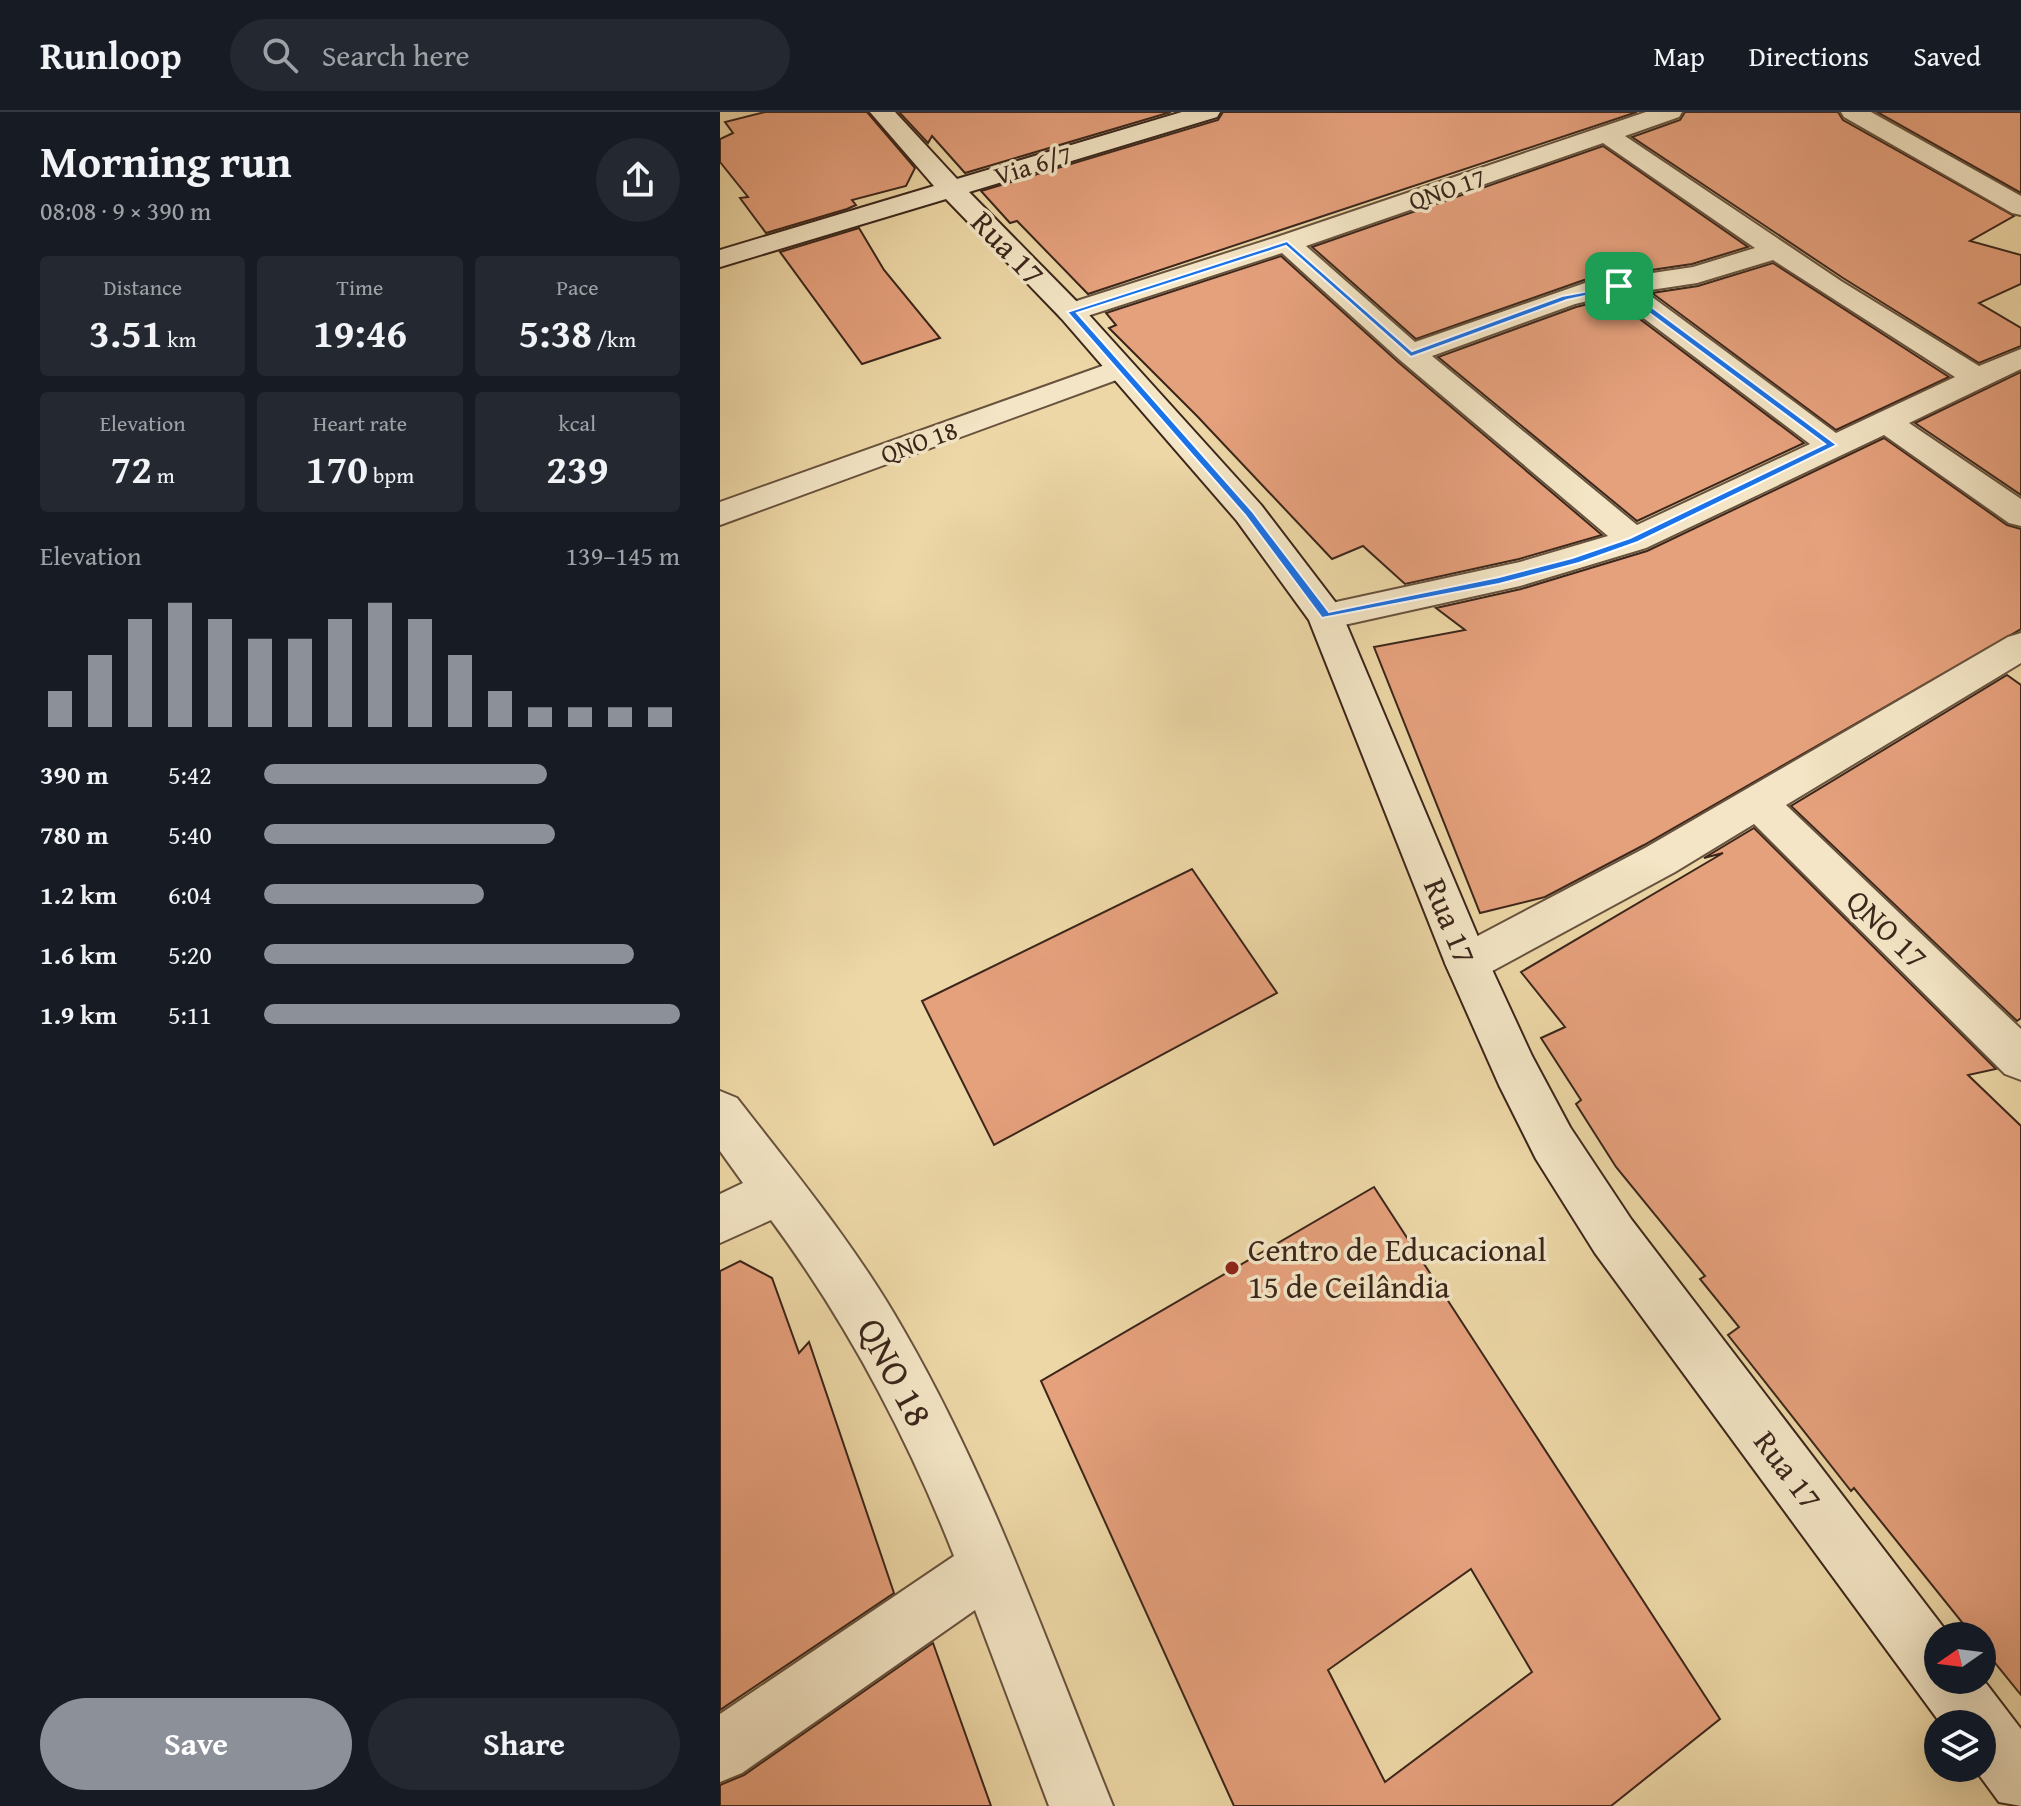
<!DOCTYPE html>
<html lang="en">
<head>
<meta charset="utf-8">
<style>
	:root { --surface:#171b24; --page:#242831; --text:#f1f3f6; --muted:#9ea1a6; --line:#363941; --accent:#8c9099 }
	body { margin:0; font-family:"Gentium Book Plus",serif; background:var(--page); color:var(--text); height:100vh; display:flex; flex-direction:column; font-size:30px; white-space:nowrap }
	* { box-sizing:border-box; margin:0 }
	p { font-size:26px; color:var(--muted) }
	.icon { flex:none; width:44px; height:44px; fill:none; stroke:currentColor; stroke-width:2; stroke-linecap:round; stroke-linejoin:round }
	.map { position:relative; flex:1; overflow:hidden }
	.sheet { display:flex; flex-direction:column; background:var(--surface); width:720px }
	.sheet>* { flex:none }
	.needle { width:52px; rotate:256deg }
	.tools { position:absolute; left:1204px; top:1510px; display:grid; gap:16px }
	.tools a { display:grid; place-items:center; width:72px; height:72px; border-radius:50%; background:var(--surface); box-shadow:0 8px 32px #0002; font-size:40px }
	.pin { position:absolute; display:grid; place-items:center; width:68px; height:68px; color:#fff; margin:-34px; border-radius:16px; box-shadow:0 4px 12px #0006 }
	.round { display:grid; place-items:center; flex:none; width:84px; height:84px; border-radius:42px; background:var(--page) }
	.headline { display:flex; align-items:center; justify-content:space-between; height:136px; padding:0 40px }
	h1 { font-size:44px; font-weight:700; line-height:60px }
	.stats { display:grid; grid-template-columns:repeat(3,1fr); gap:12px; height:136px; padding:8px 40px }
	.stats div { display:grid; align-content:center; border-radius:8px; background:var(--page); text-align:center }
	.stats b { font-size:40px; font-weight:700 }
	.stats small { font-size:22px; font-weight:400 }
	.stats p { font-size:22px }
	.chart { height:224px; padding:16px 40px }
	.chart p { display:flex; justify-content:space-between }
	.chart svg { width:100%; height:144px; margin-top:8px; stroke:var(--accent); stroke-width:6 }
	.primary-button { display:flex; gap:16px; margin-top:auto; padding:16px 40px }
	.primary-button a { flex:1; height:92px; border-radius:48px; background:var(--accent); color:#fff; font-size:32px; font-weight:700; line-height:92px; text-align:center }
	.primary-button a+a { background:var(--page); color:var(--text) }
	ul { padding:0 40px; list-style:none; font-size:26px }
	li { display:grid; grid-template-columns:128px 96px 1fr; align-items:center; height:60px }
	li i { height:20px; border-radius:10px; background:var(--accent) }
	header { display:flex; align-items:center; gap:48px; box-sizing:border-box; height:112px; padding:0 40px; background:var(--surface); border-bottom:2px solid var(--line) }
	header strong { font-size:38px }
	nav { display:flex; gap:44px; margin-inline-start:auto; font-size:28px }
	.search { width:560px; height:72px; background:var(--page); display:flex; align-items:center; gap:20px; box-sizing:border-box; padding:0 28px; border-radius:44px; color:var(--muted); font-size:30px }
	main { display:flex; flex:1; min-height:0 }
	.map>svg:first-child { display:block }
	.building { fill:#e5a07c; stroke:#3b261b; stroke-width:2; fill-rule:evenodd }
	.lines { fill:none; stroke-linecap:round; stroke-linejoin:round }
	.street-casing { stroke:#68523e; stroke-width:4 }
	.secondary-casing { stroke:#3b261b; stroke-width:4 }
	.street { fill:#f3e5c5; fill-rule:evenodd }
	.secondary { fill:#f3e5c5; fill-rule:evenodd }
	.route { fill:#1a73e8; stroke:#fff; stroke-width:2; fill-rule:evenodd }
	.poi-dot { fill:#8f2418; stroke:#f3e5c5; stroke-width:3 }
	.labels { text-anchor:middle; stroke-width:7; stroke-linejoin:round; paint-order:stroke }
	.far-street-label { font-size:26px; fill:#3b261b; stroke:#f3e5c5 }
	.street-label { font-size:32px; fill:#3b261b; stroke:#f3e5c5 }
	.poi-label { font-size:32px; fill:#3b261b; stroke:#f3e5c5; text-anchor:start }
	.near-street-label { font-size:38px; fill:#3b261b; stroke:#f3e5c5 }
</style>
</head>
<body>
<header>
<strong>Runloop</strong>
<div class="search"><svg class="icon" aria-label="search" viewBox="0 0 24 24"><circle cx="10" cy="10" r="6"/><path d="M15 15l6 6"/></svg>Search here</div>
<nav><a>Map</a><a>Directions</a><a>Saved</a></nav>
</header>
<main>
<section class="sheet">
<div class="headline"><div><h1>Morning run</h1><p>08:08 · 9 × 390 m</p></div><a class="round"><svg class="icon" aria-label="share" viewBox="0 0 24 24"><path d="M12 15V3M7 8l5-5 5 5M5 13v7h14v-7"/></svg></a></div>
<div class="stats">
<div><p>Distance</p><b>3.51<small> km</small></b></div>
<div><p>Time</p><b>19:46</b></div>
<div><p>Pace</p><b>5:38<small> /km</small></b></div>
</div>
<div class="stats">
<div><p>Elevation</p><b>72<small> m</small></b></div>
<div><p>Heart rate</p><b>170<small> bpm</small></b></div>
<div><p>kcal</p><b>239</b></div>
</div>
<div class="chart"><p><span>Elevation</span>139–145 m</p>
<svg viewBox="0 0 160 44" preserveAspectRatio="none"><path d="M5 44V33M15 44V22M25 44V11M35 44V6M45 44V11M55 44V17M65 44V17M75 44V11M85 44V6M95 44V11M105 44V22M115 44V33M125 44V38M135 44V38M145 44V38M155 44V38"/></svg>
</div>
<ul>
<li><b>390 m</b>5:42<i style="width:68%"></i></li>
<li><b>780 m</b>5:40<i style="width:70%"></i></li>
<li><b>1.2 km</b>6:04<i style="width:53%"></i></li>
<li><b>1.6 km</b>5:20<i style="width:89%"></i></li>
<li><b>1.9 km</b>5:11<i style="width:100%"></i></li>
</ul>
<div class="primary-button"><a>Save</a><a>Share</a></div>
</section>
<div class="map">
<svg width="1301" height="1694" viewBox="0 0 1301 1694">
	<rect width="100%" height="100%" fill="#edd7a6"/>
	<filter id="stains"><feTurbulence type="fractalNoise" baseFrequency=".0025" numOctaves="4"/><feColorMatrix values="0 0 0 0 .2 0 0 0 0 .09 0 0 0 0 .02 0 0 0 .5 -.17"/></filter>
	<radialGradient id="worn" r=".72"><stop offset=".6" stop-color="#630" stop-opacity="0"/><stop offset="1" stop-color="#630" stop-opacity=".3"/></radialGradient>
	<!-- building -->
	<g class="building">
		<path d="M45 0H147L195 56 186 74 132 88 136 93 127 97 46 121 20 86 28 85 0 50V27L13 21 5 10Z"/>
		<path d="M179 0H451L245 61 212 24 208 31Z"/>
		<path d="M503 0H917L368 182 297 109 290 111 261 79 498 8Z"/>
		<path d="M965 0H1118L1123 8 1294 104 1250 129 1301 143V172L1259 191 1301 216V234L1259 251 1123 166 912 25 960 8Z"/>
		<path d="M1157 0H1301V81Z"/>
		<path d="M883 34 1028 135 972 152 864 168 696 227 592 135Z"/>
		<path d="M139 116 164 158 220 226 142 252 60 140Z"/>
		<path d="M561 144 678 250 882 423 799 447 685 472 643 434 612 447 477 304 389 216 396 213 386 201Z"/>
		<path d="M1053 151 1229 265 1116 318 932 181 978 174Z"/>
		<path d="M892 186 1084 331 917 409 718 245 856 195Z"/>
		<path d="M1301 260V383L1195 311Z"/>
		<path d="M1164 326 1287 413 1301 417V517L924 733 825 785 760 801 654 535 745 518 716 496 801 477 927 439Z"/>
		<path d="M1287 563 1301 573V906L1297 909 1071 694Z"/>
		<path d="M1034 716 1276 957 1248 963 1301 1014V1583L1262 1535V1524H1253L1134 1376 1131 1379 1008 1223 1019 1215 980 1167 985 1164 896 1055 856 992 861 988 821 926 845 915 801 860 1003 741 984 746Z"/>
		<path d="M472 757 557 881 274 1033 202 889Z"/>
		<path d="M654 1075 1000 1607 891 1694H514L321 1269ZM751 1457 812 1560 665 1670 608 1558Z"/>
		<path d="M20 1149 52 1166 79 1241 89 1230 174 1481 0 1598V1159Z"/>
		<path d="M213 1531 271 1694H0V1673L24 1663Z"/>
	</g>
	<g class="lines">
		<!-- street casing -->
		<g class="street-casing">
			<g id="street">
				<path d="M926 0H962L959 5 905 24 1121 169 1259 254 1301 237V257L1189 311 1301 387V414L1289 411 1164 323 926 436 800 474 606 517 593 513 588 504 593 495 800 450 888 424 680 248 562 141 361 206 351 209 341 206 336 200 341 194 557 125ZM883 31 1035 136 973 155 865 171 695 230 586 134ZM1053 148 1235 265 1116 321 924 179 977 171ZM893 183 1090 332 917 413 712 244 855 192Z"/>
				<path d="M1121 0H1151L1301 84V103L1292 101 1124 5Z"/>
				<path d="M399 248 410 251 414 257 410 263 0 413V390Z"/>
				<path d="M1301 521V551L1066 693 1301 917V968L1285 962 1034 712 955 760 763 864 747 870 731 864 725 851 731 838 925 736 1288 525Z"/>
				<path d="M0 979 17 986C75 1061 136 1134 183 1217 270 1367 328 1534 393 1694H329L255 1498 22 1661 0 1670V1602L234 1444C187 1324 127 1211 51 1108L0 1131V1082L23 1071 0 1039Z"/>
			</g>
		</g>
		<!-- secondary casing -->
		<g class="secondary-casing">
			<path id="secondary" d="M150 0H175L237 67 462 0H500L497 5 249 80 361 194 541 393 619 495 769 851 812 944 850 1015 911 1107 1230 1524H1218V1568L1262 1566 1301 1617V1694L1279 1690 1254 1656H1262V1612H1221L875 1141 816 1047 779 973 725 851 589 508 517 409 341 206 226 87 0 155V138L214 74Z"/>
		</g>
		<!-- street -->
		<use href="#street" class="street"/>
		<!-- secondary -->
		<use href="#secondary" class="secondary"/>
	</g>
	<!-- route -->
	<path class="route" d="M567 129 692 239 842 184 902 173 1117 333 918 430 859 451 779 472 602 506 525 403 347 200ZM566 134 691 245 847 188 897 177 1105 332 910 426 852 446 779 465 609 500 532 399 357 201Z"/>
	<!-- markers -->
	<circle class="poi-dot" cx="512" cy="1156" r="8"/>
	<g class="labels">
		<!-- far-street labels -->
		<g class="far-street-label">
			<text transform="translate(313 53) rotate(-17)" y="9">Via 6/7</text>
			<text transform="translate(727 77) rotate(-19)" y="9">QNO 17</text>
			<text transform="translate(199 330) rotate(-20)" y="9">QNO 18</text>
		</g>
		<!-- street labels -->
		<g class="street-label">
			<text transform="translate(288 136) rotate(46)" y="11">Rua 17</text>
			<text transform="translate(730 809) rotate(68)" y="11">Rua 17</text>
			<text transform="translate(1167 817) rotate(44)" y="11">QNO 17</text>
			<text transform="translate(1068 1358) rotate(53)" y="11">Rua 17</text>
		</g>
		<!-- poi labels -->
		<g class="poi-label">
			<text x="528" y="1149">Centro de Educacional<tspan x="528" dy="37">15 de Ceilândia</tspan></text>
		</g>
		<!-- near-street labels -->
		<g class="near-street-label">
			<text transform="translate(175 1260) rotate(62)" y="13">QNO 18</text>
		</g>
	</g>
	<rect width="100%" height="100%" filter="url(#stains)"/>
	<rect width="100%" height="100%" fill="url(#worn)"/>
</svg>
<div class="tools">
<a><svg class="needle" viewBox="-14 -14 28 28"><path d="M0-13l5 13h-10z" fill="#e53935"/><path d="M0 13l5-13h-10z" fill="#9ea1a6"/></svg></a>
<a><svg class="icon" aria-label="layers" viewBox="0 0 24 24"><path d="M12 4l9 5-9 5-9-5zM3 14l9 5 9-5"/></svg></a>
</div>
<div class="pin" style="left:899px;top:174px;background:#1e9e55"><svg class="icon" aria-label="arrive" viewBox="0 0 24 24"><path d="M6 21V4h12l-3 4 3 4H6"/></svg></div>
</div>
</main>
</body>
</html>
